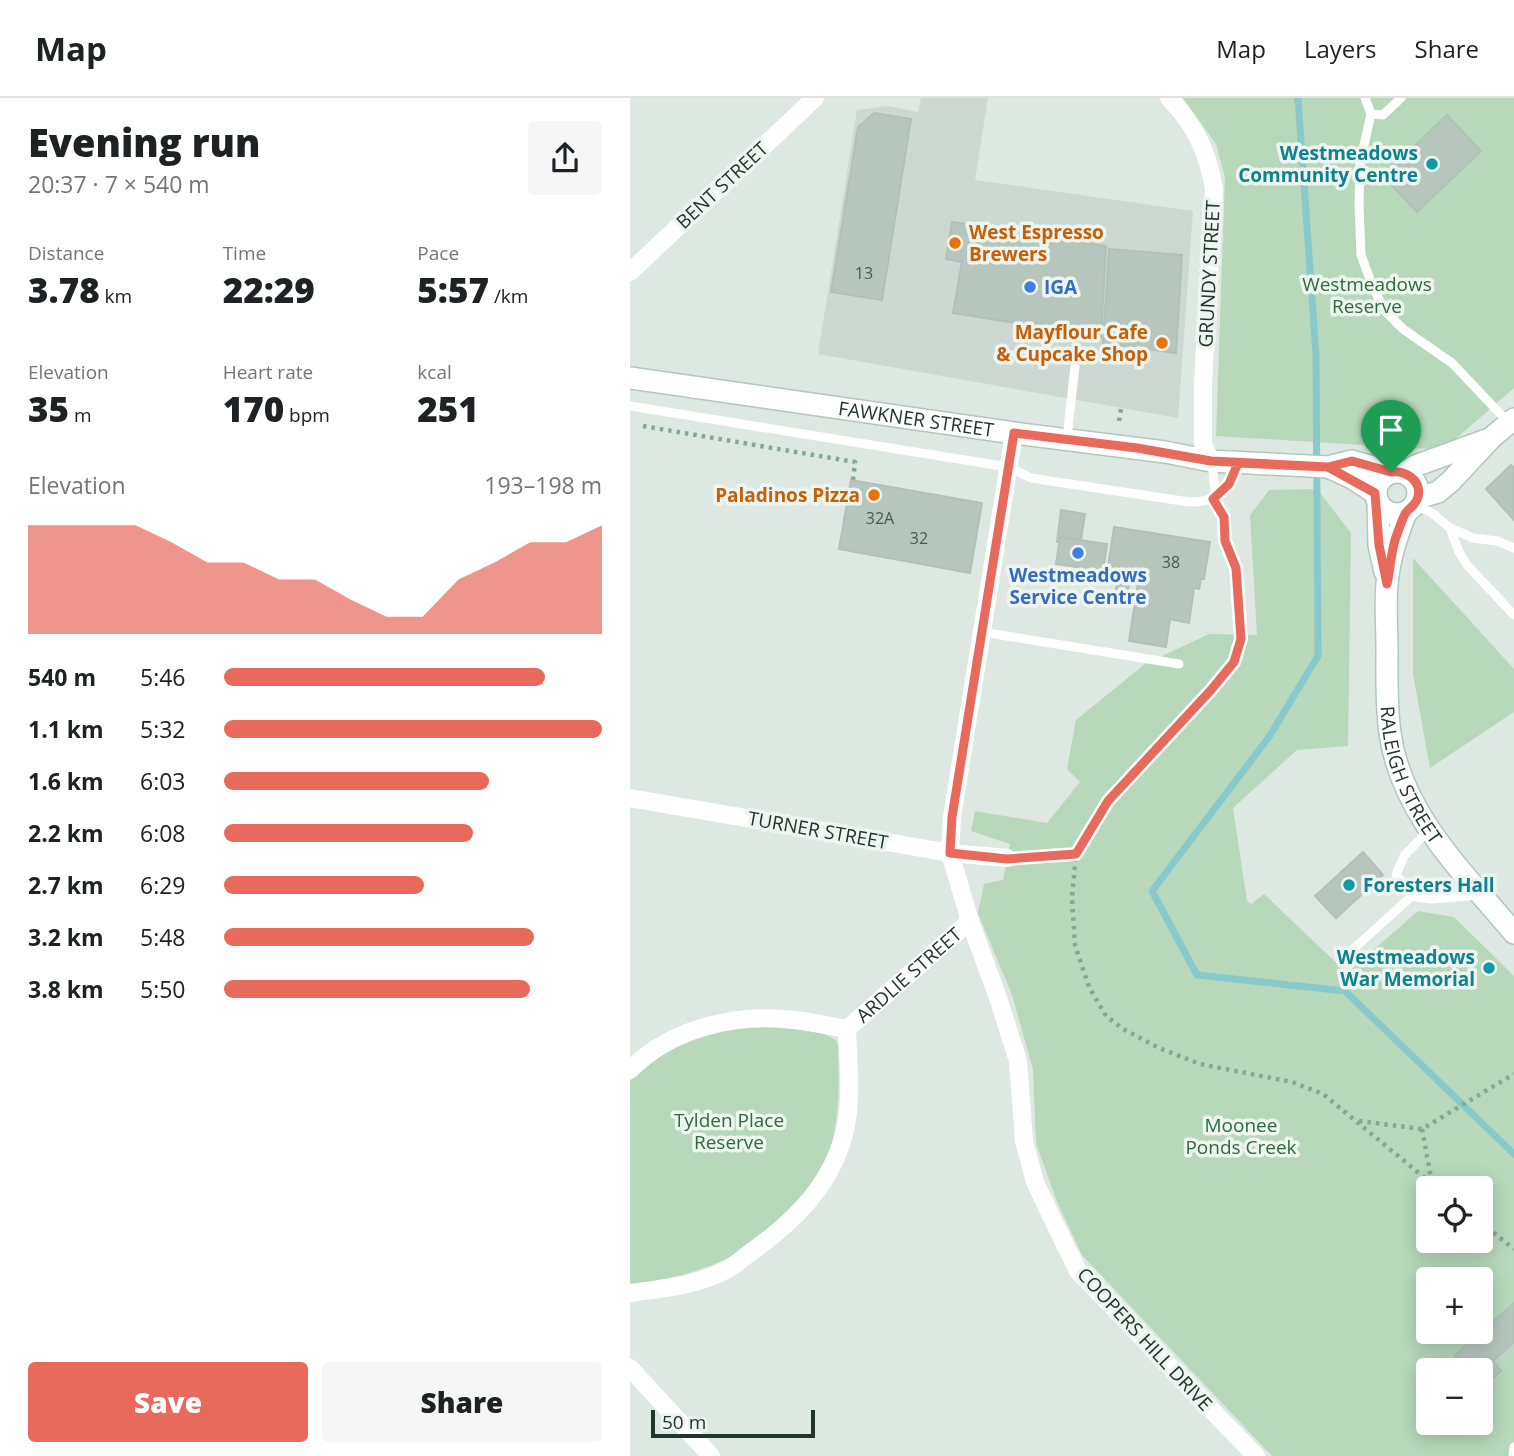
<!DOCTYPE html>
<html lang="en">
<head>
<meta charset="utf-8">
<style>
	:root { --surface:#fff; --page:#f6f6f6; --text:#202124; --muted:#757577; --line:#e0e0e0; --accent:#e86a5c }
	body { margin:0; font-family:"Open Sans",sans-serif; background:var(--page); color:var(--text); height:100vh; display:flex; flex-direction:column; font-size:26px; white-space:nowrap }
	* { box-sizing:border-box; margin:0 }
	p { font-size:23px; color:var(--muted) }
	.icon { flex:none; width:38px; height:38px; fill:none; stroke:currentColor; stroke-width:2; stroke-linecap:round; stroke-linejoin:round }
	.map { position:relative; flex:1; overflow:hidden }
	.sheet { display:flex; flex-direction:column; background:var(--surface); width:630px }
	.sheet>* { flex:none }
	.tools { position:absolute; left:786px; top:1078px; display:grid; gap:14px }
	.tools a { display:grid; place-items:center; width:77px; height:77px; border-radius:7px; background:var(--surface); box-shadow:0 4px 18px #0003; font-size:35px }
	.scale { position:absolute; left:21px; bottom:18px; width:164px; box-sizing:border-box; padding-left:7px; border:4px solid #20362d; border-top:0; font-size:19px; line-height:24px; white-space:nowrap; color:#20362d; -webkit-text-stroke:5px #eef5f0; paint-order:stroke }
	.pin { position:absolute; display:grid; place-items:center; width:60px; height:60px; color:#fff; margin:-72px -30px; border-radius:50% 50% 50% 0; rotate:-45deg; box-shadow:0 0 7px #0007 }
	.pin .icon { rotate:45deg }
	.round { display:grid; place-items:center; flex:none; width:74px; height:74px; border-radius:7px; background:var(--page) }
	.head { display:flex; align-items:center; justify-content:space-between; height:119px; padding:0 28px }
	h1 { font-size:38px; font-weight:800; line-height:52px }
	.figures { display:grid; grid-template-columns:repeat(3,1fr); gap:10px; height:119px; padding:7px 28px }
	.figures div { display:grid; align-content:center }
	.figures b { font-size:35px; font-weight:800 }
	.figures small { font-size:19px; font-weight:400 }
	.figures p { font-size:19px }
	.chart { height:196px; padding:14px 28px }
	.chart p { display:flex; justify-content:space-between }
	.chart svg { width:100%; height:126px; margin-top:7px; fill:var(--accent); opacity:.7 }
	.button { display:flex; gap:14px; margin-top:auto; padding:14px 28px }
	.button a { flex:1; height:80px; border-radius:7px; background:var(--accent); color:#fff; font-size:28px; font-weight:800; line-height:80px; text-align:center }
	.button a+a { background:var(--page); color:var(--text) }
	ul { padding:0 28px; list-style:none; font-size:23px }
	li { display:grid; grid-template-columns:112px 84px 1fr; align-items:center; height:52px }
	li i { height:18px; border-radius:9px; background:var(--accent) }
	header { display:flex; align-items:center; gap:42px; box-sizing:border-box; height:98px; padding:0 35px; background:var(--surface); border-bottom:2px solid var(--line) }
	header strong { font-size:33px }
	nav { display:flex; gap:38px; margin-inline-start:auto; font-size:24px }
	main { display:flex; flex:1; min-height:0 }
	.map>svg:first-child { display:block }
	.built { fill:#ccd8d1 }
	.green { fill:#b7d8bb; fill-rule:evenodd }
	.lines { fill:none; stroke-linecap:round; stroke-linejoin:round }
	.stream { stroke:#88cacb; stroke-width:7 }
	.building { fill:#b6c6bd; stroke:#b1c1b8; stroke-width:2 }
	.secondary-casing { stroke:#b2c7bc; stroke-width:24 }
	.path { stroke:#80aa96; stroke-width:4.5; stroke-dasharray:3.5 5; stroke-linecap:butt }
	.lane { stroke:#fff; stroke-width:9 }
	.street { stroke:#fff; stroke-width:18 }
	.secondary { stroke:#fff; stroke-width:21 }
	.route-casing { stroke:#fff; stroke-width:14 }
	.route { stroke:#e86a5c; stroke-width:9 }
	.culture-dot { fill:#0f9aa8; stroke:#eef5f0; stroke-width:2.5 }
	.food-dot { fill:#e8710a; stroke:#eef5f0; stroke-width:2.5 }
	.shop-dot { fill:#3f7fe0; stroke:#eef5f0; stroke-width:2.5 }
	.labels { text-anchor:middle; stroke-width:7; stroke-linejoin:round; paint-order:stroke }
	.number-label { font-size:16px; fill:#465a51 }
	.culture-label { font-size:19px; font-weight:bold; fill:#0d838f; stroke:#eef5f0; text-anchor:end }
	.street-label { font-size:19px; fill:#20362d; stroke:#eef5f0 }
	.food-label { font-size:19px; font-weight:bold; fill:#c56008; stroke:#eef5f0; text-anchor:end }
	.park-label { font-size:19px; fill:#2e6a3c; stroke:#eef5f0 }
	.shop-label { font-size:19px; font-weight:bold; fill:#366cbe; stroke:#eef5f0; text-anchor:start }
</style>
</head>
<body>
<header>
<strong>Map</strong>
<nav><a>Map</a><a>Layers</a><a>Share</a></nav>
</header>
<main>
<section class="sheet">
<div class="head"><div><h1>Evening run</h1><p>20:37 · 7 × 540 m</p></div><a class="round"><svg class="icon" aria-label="share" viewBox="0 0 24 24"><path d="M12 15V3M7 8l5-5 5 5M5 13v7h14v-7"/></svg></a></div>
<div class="figures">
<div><p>Distance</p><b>3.78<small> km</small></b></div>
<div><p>Time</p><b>22:29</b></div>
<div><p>Pace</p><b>5:57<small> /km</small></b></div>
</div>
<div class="figures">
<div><p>Elevation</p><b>35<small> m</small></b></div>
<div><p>Heart rate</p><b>170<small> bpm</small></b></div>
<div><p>kcal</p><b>251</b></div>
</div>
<div class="chart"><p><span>Elevation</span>193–198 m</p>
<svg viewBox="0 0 160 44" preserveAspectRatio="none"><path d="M0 44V6L10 6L20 6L30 6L40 12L50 19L60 19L70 25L80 25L90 32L100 38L110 38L120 25L130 19L140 12L150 12L160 6V44z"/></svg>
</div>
<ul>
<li><b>540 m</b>5:46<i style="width:85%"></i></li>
<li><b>1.1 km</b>5:32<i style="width:100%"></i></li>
<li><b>1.6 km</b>6:03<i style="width:70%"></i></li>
<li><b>2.2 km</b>6:08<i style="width:66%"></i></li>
<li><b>2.7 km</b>6:29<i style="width:53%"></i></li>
<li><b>3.2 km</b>5:48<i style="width:82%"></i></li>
<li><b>3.8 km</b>5:50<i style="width:81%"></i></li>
</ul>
<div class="button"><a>Save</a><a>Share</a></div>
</section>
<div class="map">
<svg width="884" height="1358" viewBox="0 0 884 1358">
	<rect width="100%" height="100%" fill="#dee8e2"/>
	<!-- built -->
	<path class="built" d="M291 0H358L345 82 563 113 548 320 188 256 227 12 258 8 288 14Z"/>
	<!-- green -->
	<g class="green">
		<path d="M553 0H884V290L813 352 586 338 595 80 586 46Z"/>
		<path d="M687 391 721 435 718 648 667 652 603 710 617 803 621 806 634 796 717 875 788 813 824 819 884 878V1358H642L452 1157 426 1101 406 1045 403 971 382 897 348 815 354 786 373 782 380 746 341 733 345 713 417 725 450 684 437 671 446 622 515 566 579 536 627 537 620 417 639 392ZM798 1090H850V1143H798ZM798 1181H850V1234H798ZM798 1272H850V1325H798Z"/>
		<path d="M783 460 884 571V614L800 670 783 576Z"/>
		<path d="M140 927 193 935 206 942 208 947C209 981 210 1016 201 1049 192 1080 173 1101 149 1122 139 1131 128 1142 117 1150 81 1171 41 1182 0 1186V983C44 942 80 931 140 927Z"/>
	</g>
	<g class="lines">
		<!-- stream -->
		<path class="stream" d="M668 0 686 257 688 558 639 639 522 793 567 877 715 893 884 1056"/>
	</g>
	<!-- building -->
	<g class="building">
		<path d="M244 15 281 21 252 202 201 194 228 29Z"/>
		<path d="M817 17 851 53 787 114 753 78Z"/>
		<path d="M322 124 476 148 471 239 323 215 332 164 316 161Z"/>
		<path d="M479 151 552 157 546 255 473 245Z"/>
		<path d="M881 367 884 370V422L856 391Z"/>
		<path d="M221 382 352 405 340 475 209 451Z"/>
		<path d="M431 412 455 416 451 442 430 439 429 444H427Z"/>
		<path d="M484 429 580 444 574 481H571L569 491 564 490 559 525 540 521 536 549 499 543 509 478 505 476 504 485H499L496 505 484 504 487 483 476 482Z"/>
		<path d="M430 439 477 446 473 473 426 466Z"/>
		<path d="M733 754 753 777 706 820 685 798Z"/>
		<path d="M884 1205V1244L863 1263 871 1273 853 1289 850 1286V1272H838L825 1257Z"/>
	</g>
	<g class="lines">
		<!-- secondary casing -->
		<g class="secondary-casing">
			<g id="secondary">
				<path id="s2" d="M0 280 384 335 535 354 581 363 698 369 722 363 761 374"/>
				<path d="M698 369 722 380 745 395"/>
				<circle cx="767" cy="395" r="21"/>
				<path d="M775 375 785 368 859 341"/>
				<path d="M788 400 808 394 821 383 861 340 884 321"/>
				<path d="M748 404 749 447 755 474"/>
				<path id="s3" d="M776 414C767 438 759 461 757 486 755 507 757 529 757 550 757 578 756 607 760 635 771 716 834 775 884 835"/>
			</g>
		</g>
		<!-- path -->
		<g class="path">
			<path d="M489 323 491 311"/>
			<path d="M13 328 225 364 223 382"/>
			<path d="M591 414 594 419 595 444 606 470 609 502 611 541 604 564 581 592 478 703 446 756 442 800 445 847 459 889 476 918 493 931 529 950 570 966 662 984 693 996 807 1090"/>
			<path d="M395 759 446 756"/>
			<path d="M729 1023 792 1031 884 976"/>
			<path d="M792 1031 802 1085"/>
			<path d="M850 1124 884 1151"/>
		</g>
		<!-- lane -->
		<g class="lane">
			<path d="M735 0 741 16 730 65 729 107 731 157 742 187 754 212 773 231 822 265 878 324"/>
			<path d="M741 16 753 17 771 0"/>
			<path d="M0 308 378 369 401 380 559 404C590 405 597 390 608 365"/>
			<path d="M437 340 445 268"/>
			<path d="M582 365 585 393 583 401"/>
			<path d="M785 407 802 415 820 430 829 454 837 467 884 517"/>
			<path d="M820 430 843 440 867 443 884 450"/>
			<path d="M352 534 549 566"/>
			<path d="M799 732 774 758 766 777 786 799 803 801 850 797"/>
			<path d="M719 855 784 796"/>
			<path d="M883 1358 884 1349"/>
		</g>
		<!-- street -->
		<g class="street">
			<path d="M539 0C565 27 578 54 584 91L573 285V346L581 363"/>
			<path d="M0 174 185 0"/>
			<path d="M384 335 322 719 320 755 340 823 368 900 388 963 394 1043 405 1084 425 1126 448 1173 626 1358"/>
			<path d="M0 700 320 755 377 760"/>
			<path id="s1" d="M217 931 340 823"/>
			<path d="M0 972C41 930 106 915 164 922 182 924 199 928 217 931"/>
			<path d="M0 1195C33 1191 68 1187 98 1171 107 1166 115 1158 124 1152 168 1120 205 1083 216 1027 222 996 218 962 217 931"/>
			<path d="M0 1270 81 1358"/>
		</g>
		<!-- secondary -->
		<use href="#secondary" class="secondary"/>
	</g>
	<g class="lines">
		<!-- route casing -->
		<g class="route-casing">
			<path id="route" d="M761 374 722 363 698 369 608 365 599 386 583 401 594 419 595 443 606 470 611 541 604 564 581 592 478 703 446 756 377 761 320 755 322 719 384 335 507 350 581 363 698 369 745 395 749 447 757 486C760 472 761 456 765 442 768 434 771 424 775 416 779 410 786 407 788 399 792 382 775 372 761 374"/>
		</g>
		<!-- route -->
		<use href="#route" class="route"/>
	</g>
	<!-- markers -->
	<g class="culture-dot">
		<circle cx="802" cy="66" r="7"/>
		<circle cx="719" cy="787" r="7"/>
		<circle cx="859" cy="870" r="7"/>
	</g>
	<g class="food-dot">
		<circle cx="325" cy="145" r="7"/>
		<circle cx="532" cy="245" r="7"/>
		<circle cx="244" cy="397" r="7"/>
	</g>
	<g class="shop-dot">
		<circle cx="400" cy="189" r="7"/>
		<circle cx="448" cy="455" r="7"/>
	</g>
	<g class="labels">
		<!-- number labels -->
		<g class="number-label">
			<text x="234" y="181">13</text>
			<text x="250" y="426">32A</text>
			<text x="289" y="446">32</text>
			<text x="541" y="470">38</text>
		</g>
		<!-- culture labels -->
		<g class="culture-label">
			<text x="788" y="62">Westmeadows<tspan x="788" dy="22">Community Centre</tspan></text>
			<text x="733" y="794" text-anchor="start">Foresters Hall</text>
			<text x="845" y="866">Westmeadows<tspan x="845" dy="22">War Memorial</tspan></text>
		</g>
		<!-- street labels -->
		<g class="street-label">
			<text transform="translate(92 87) rotate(-43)" y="7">BENT STREET</text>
			<text transform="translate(579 176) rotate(-87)" y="7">GRUNDY STREET</text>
			<text dy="7" stroke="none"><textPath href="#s2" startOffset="289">FAWKNER STREET</textPath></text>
			<text dy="7" stroke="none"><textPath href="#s3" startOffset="270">RALEIGH STREET</textPath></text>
			<text transform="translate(188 732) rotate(10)" y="7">TURNER STREET</text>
			<text dy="7" stroke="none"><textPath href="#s1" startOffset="82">ARDLIE STREET</textPath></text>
			<text transform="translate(515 1241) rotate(47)" y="7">COOPERS HILL DRIVE</text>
		</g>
		<!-- food labels -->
		<g class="food-label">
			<text x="339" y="141" text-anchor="start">West Espresso<tspan x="339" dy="22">Brewers</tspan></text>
			<text x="518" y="241">Mayflour Cafe<tspan x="518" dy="22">&amp; Cupcake Shop</tspan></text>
			<text x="230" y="404">Paladinos Pizza</text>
		</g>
		<!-- park labels -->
		<g class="park-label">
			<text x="737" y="193">Westmeadows<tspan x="737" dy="22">Reserve</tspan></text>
			<text x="99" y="1029">Tylden Place<tspan x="99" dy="22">Reserve</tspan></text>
			<text x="611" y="1034">Moonee<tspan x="611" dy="22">Ponds Creek</tspan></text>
		</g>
		<!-- shop labels -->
		<g class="shop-label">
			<text x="414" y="196">IGA</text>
			<text x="448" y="484" text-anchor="middle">Westmeadows<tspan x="448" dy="22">Service Centre</tspan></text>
		</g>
	</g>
</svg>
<div class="tools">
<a><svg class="icon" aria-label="locate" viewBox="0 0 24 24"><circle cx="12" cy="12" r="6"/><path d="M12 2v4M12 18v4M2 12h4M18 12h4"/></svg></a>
<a>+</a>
<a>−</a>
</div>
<div class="scale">50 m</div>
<div class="pin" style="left:761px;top:374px;background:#1e9e55"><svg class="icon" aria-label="arrive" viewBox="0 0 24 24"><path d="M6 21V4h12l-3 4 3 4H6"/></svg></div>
</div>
</main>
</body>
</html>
